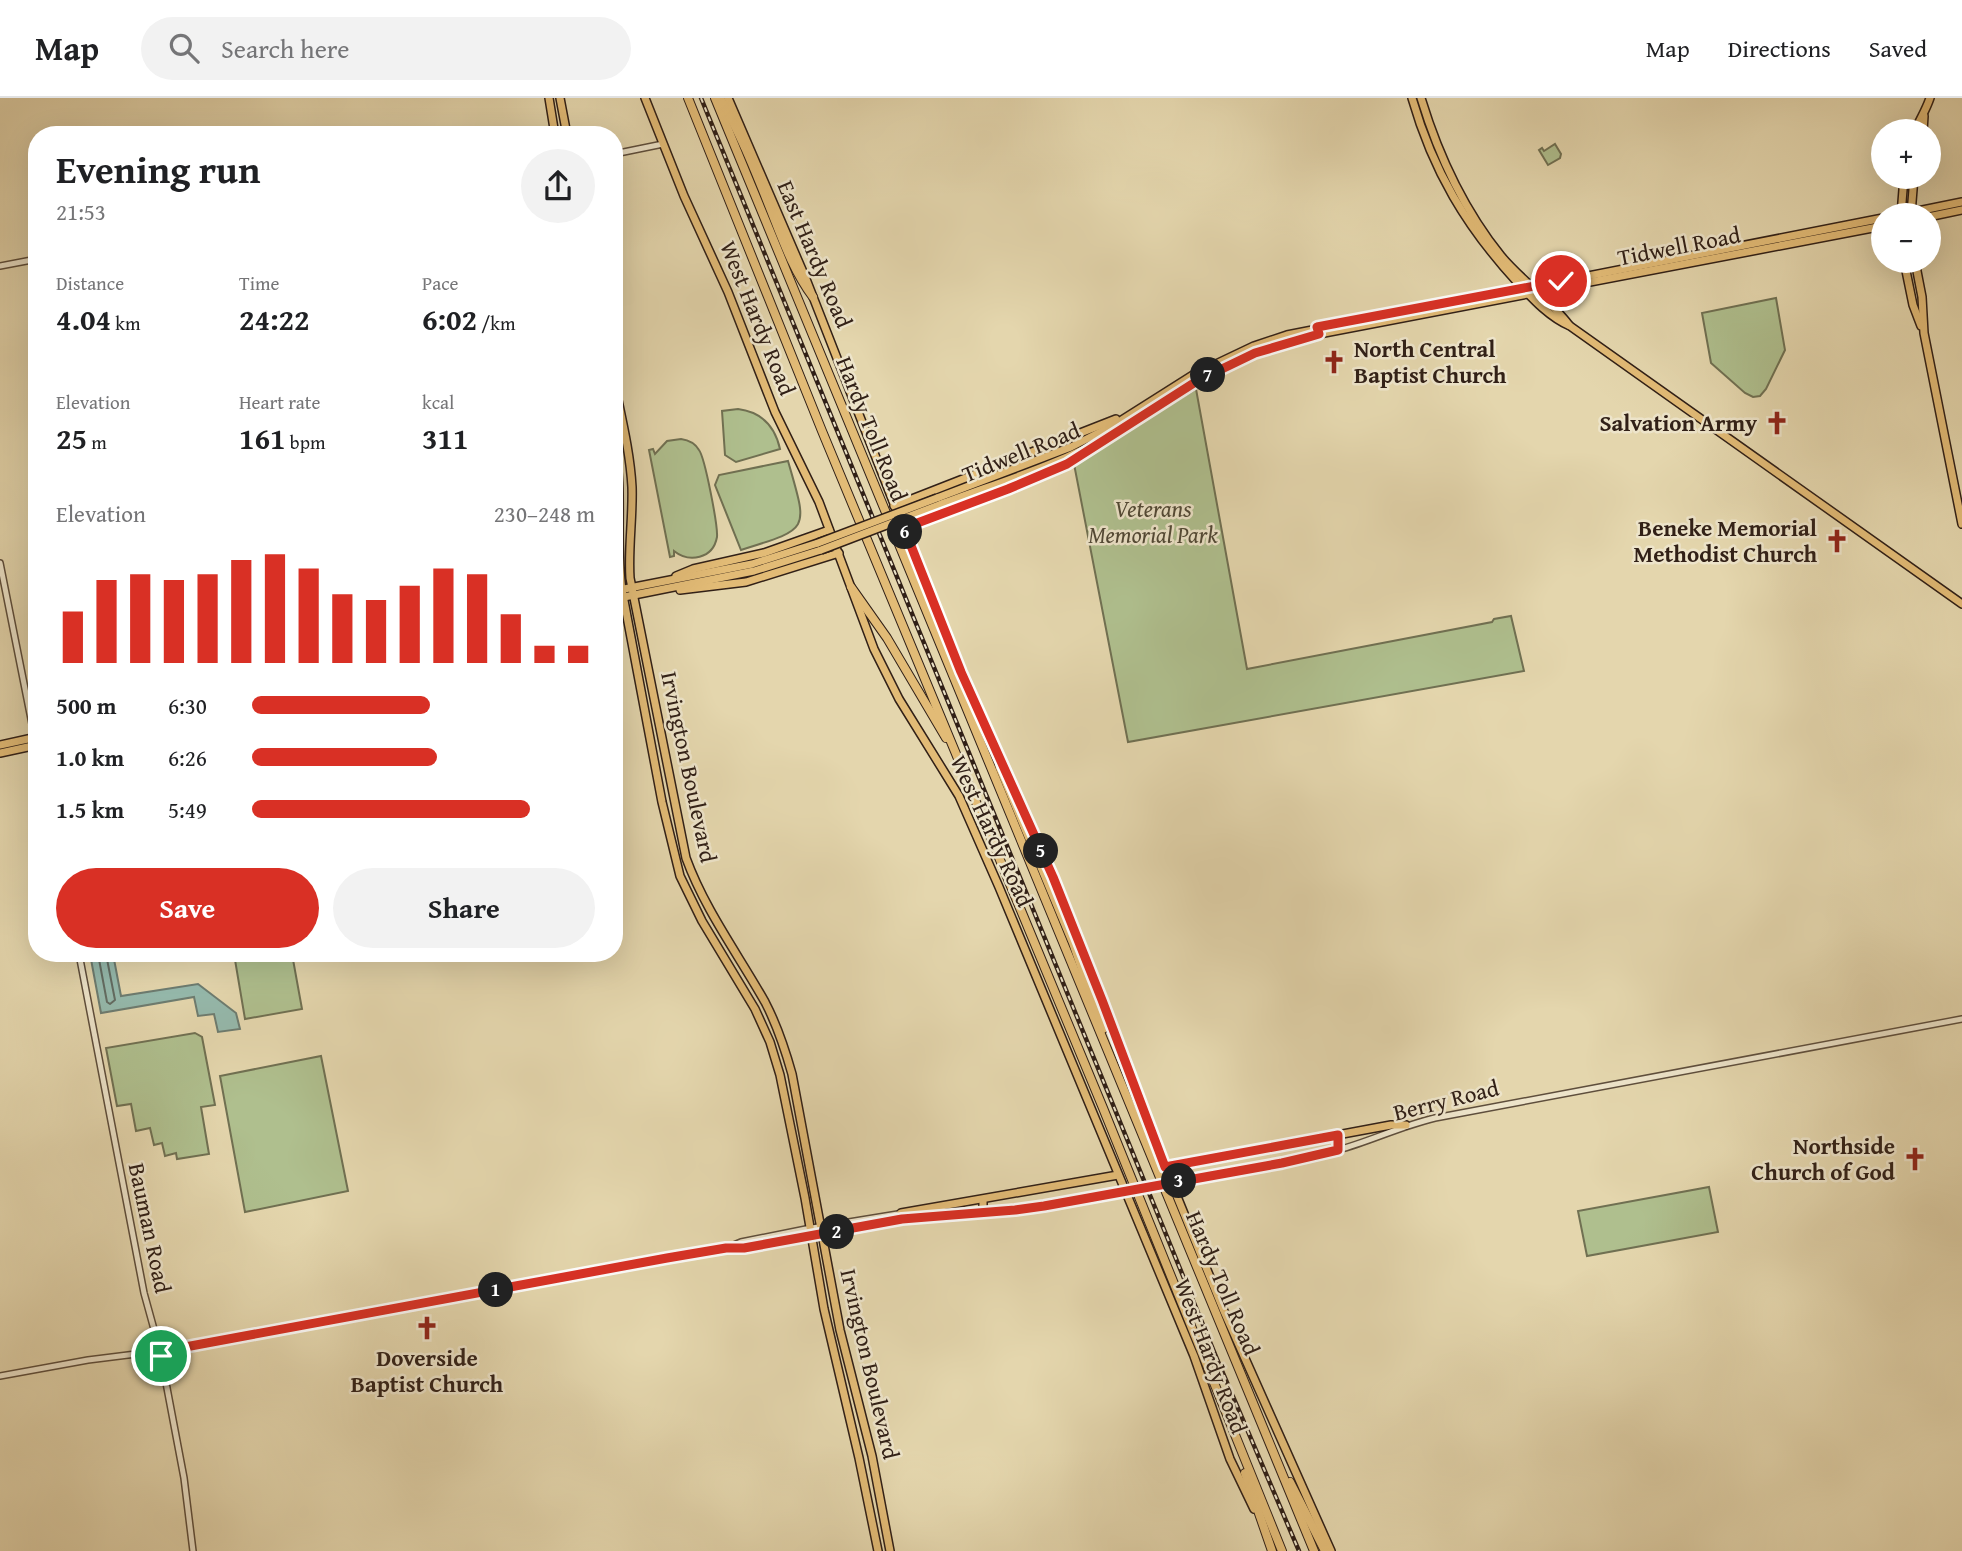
<!DOCTYPE html>
<html lang="en">
<head>
<meta charset="utf-8">
<style>
	:root { --surface:#fff; --page:#f2f2f2; --text:#202124; --muted:#757577; --line:#e0e0e0; --accent:#d93025 }
	body { margin:0; font-family:"Gentium Book Plus",serif; background:var(--page); color:var(--text); height:100vh; display:flex; flex-direction:column; font-size:26px; white-space:nowrap }
	* { box-sizing:border-box; margin:0 }
	p { font-size:23px; color:var(--muted) }
	.icon { flex:none; width:38px; height:38px; fill:none; stroke:currentColor; stroke-width:2; stroke-linecap:round; stroke-linejoin:round }
	.map { position:relative; flex:1; overflow:hidden }
	.panel { position:absolute; left:28px; top:28px; width:595px; height:836px; display:flex; flex-direction:column; background:var(--surface); border-radius:28px; box-shadow:0 7px 28px #0002 }
	.panel>* { flex:none }
	.controls { position:absolute; left:1871px; top:21px; display:grid; gap:14px }
	.controls a { display:grid; place-items:center; width:70px; height:70px; border-radius:50%; background:var(--surface); box-shadow:0 7px 28px #0002; font-size:35px }
	.pin { position:absolute; display:grid; place-items:center; width:60px; height:60px; color:#fff; margin:-30px; border:4px solid #fff; border-radius:50%; box-shadow:0 2px 7px #0007 }
	.km { position:absolute; width:35px; height:35px; margin:-18px; border-radius:50%; background:#222; color:#fff; font-size:19px; line-height:35px; text-align:center }
	.round { display:grid; place-items:center; flex:none; width:74px; height:74px; border-radius:37px; background:var(--page) }
	.summary { display:flex; align-items:center; justify-content:space-between; height:119px; padding:0 28px }
	h1 { font-size:38px; font-weight:800; line-height:52px }
	.figures { display:grid; grid-template-columns:repeat(3,1fr); gap:10px; height:119px; padding:7px 28px }
	.figures div { display:grid; align-content:center }
	.figures b { font-size:30px; font-weight:800 }
	.figures small { font-size:19px; font-weight:400 }
	.figures p { font-size:19px }
	.chart { height:196px; padding:14px 28px }
	.chart p { display:flex; justify-content:space-between }
	.chart svg { width:100%; height:126px; margin-top:7px; stroke:var(--accent); stroke-width:6 }
	.primary-button { display:flex; gap:14px; margin-top:auto; padding:14px 28px }
	.primary-button a { flex:1; height:80px; border-radius:42px; background:var(--accent); color:#fff; font-size:28px; font-weight:800; line-height:80px; text-align:center }
	.primary-button a+a { background:var(--page); color:var(--text) }
	ul { padding:0 28px; list-style:none; font-size:23px }
	li { display:grid; grid-template-columns:112px 84px 1fr; align-items:center; height:52px }
	li i { height:18px; border-radius:9px; background:var(--accent) }
	header { display:flex; align-items:center; gap:42px; box-sizing:border-box; height:98px; padding:0 35px; background:var(--surface); border-bottom:2px solid var(--line) }
	header strong { font-size:33px }
	nav { display:flex; gap:38px; margin-inline-start:auto; font-size:24px }
	.search { width:490px; height:63px; background:var(--page); display:flex; align-items:center; gap:18px; box-sizing:border-box; padding:0 24px; border-radius:38px; color:var(--muted); font-size:26px }
	.map>svg:first-child { display:block }
	.green { fill:#afbf8e; stroke:#707052; stroke-width:2 }
	.water { fill:#95b9ac; stroke:#6d7c70; stroke-width:2 }
	.lines { fill:none; stroke-linecap:round; stroke-linejoin:round }
	.shore { stroke:#636c62; stroke-width:2 }
	.minor-casing { stroke:#5e4e3c; stroke-width:8 }
	.major-casing { stroke:#312017; stroke-width:10 }
	.highway-casing { stroke:#312017; stroke-width:10 }
	.minor { stroke:#ede4ca; stroke-width:5 }
	.major { stroke:#e2bb76; stroke-width:7 }
	.highway { stroke:#e2bb76; stroke-width:8 }
	.rail-casing { stroke:#312017; stroke-width:4.5 }
	.rail { stroke:#ede4ca; stroke-width:2; stroke-dasharray:5; stroke-linecap:butt }
	.minor-bridge-casing { stroke:#5e4e3c; stroke-width:8; stroke-linecap:butt }
	.major-bridge-casing { stroke:#312017; stroke-width:10; stroke-linecap:butt }
	.minor-bridge { stroke:#ede4ca; stroke-width:5 }
	.major-bridge { stroke:#e2bb76; stroke-width:7 }
	.route-casing { stroke:#fff; stroke-width:14 }
	.route { stroke:#d93025; stroke-width:9 }
	.labels { text-anchor:middle; stroke-width:5; stroke-linejoin:round; paint-order:stroke }
	.street-label { font-size:23px; fill:#312017; stroke:#ede4ca }
	.poi-label { font-size:23px; font-weight:bold; fill:#312017; stroke:#ede4ca; text-anchor:end }
	.park-label { font-size:23px; font-style:italic; fill:#504835; stroke:#ede4ca }
</style>
</head>
<body>
<header>
<strong>Map</strong>
<div class="search"><svg class="icon" aria-label="search" viewBox="0 0 24 24"><circle cx="10" cy="10" r="6"/><path d="M15 15l6 6"/></svg>Search here</div>
<nav><a>Map</a><a>Directions</a><a>Saved</a></nav>
</header>
<div class="map">
<svg width="1962" height="1453" viewBox="0 0 1962 1453">
	<rect width="100%" height="100%" fill="#e4d6ad"/>
	<filter id="stains"><feTurbulence type="fractalNoise" baseFrequency=".00286" numOctaves="4"/><feColorMatrix values="0 0 0 0 .2 0 0 0 0 .09 0 0 0 0 .02 0 0 0 .5 -.17"/></filter>
	<radialGradient id="worn" r=".72"><stop offset=".6" stop-color="#630" stop-opacity="0"/><stop offset="1" stop-color="#630" stop-opacity=".3"/></radialGradient>
	<!-- green -->
	<g class="green">
		<path d="M1555 46 1561 56 1560 60 1548 67 1539 52 1542 50 1544 53Z"/>
		<path d="M1776 200 1785 252 1766 291 1760 298 1753 299 1745 295 1711 265 1702 215Z"/>
		<path d="M1196 291 1247 571 1492 524 1494 521 1511 518 1524 573 1128 644 1074 366Z"/>
		<path d="M738 311C761 314 775 328 780 351L736 364 725 357 722 313Z"/>
		<path d="M681 341C688 342 695 345 699 352 705 360 718 428 717 439 713 461 689 465 674 453V458L670 459 649 352 653 351 655 356 667 343Z"/>
		<path d="M788 363C808 433 811 430 741 452L715 387 719 377Z"/>
		<path d="M234 856H292L302 911 245 921Z"/>
		<path d="M195 935 202 939 215 1007 201 1009 209 1056 177 1061 176 1055 165 1058 162 1045 154 1047 150 1030 136 1033 131 1006 117 1008 106 950Z"/>
		<path d="M321 958 348 1093 245 1114 220 978Z"/>
		<path d="M1709 1089 1718 1134 1587 1158 1578 1113Z"/>
	</g>
	<!-- water -->
	<path class="water" d="M90 856H113L121 898 198 886 236 915 240 931 218 934 214 916 198 918 194 899 101 915Z"/>
	<g class="lines">
		<!-- shore -->
		<path class="shore" d="M98 856 107 904 110 906 115 902 106 856"/>
		<!-- minor casing -->
		<g class="minor-casing">
			<g id="minor">
				<path d="M614 56 663 46"/>
				<path d="M0 168 37 161"/>
				<path d="M0 465 35 641"/>
				<path d="M79 856 144 1195 160 1253 184 1380 193 1453"/>
				<path d="M1211 1078C1254 1070 1296 1063 1338 1052 1371 1043 1401 1028 1435 1020L1962 921"/>
				<path d="M729 1149 741 1144 806 1131 904 1115"/>
				<path d="M0 1278 88 1262 160 1253 667 1160 726 1150H744L902 1121 1015 1112 1086 1100"/>
			</g>
		</g>
		<!-- major casing -->
		<g class="major-casing">
			<g id="major">
				<path d="M549 0 555 37"/>
				<path d="M560 0 567 37"/>
				<path d="M645 0 684 98 728 194 775 314 819 404 874 551 899 601 959 698 999 789 1194 1258 1230 1361 1254 1411"/>
				<path d="M728 0 806 181 936 513 999 660"/>
				<path d="M1412 0C1433 73 1466 128 1517 184 1532 200 1549 219 1570 228L1962 506"/>
				<path d="M1421 0C1438 56 1464 112 1501 158 1522 183 1550 202 1569 227"/>
				<path d="M1915 33C1920 21 1926 12 1930 0"/>
				<path d="M1923 33 1924 18"/>
				<path d="M1911 116 1914 79"/>
				<path d="M1898 117 1962 104"/>
				<path d="M1901 117 1904 79"/>
				<path d="M1928 119 1962 112"/>
				<path d="M1904 163 1913 207 1921 228"/>
				<path d="M1915 163 1922 199 1924 235 1962 426"/>
				<path d="M614 283C621 318 630 353 632 389 633 419 628 450 630 480L686 760C705 812 738 856 765 904 777 927 785 951 792 976L840 1232 872 1358 890 1453"/>
				<path d="M614 344C624 394 615 441 622 492L662 704 680 778 702 823 755 911 770 944 780 977 805 1100 824 1211 859 1360 878 1453"/>
				<path d="M937 400 1071 349 1114 327 1193 277 1254 248 1287 237 1883 120"/>
				<path d="M939 407C997 385 1059 367 1113 336 1133 325 1152 311 1171 298 1216 268 1267 250 1319 236L1883 128"/>
				<path d="M894 408 1116 321"/>
				<path d="M904 430 1029 382 1067 366 1093 350"/>
				<path d="M676 478 693 471 764 455 829 432"/>
				<path d="M680 492 746 484 839 455"/>
				<path d="M614 493 752 466 818 445"/>
				<path d="M614 501 754 473 821 452"/>
				<path d="M0 647 37 639"/>
				<path d="M0 655 37 647"/>
				<path d="M1014 693 1053 779 1102 902 1165 1069 1223 1211 1331 1453"/>
				<path d="M1337 1036 1338 1052"/>
				<path d="M1165 1069 1391 1027H1406"/>
				<path d="M901 1115 1118 1077"/>
				<path d="M983 1115V1102"/>
			</g>
		</g>
		<!-- highway casing -->
		<g class="highway-casing">
			<g id="highway">
				<path d="M688 0 822 333 1103 1010 1282 1453"/>
				<path d="M715 0 1314 1453"/>
				<path d="M720 0C739 33 754 70 768 105 781 137 792 171 813 199"/>
				<path d="M851 489 887 540 946 640"/>
				<path d="M997 656 1000 670 1073 845 1103 931"/>
				<path d="M1245 1375 1272 1453"/>
				<path d="M1290 1384 1325 1453"/>
			</g>
		</g>
		<!-- minor -->
		<use href="#minor" class="minor"/>
		<!-- major -->
		<use href="#major" class="major"/>
		<!-- highway -->
		<use href="#highway" class="highway"/>
		<!-- rail casing -->
		<g class="rail-casing">
			<path id="rail" d="M701 0 1217 1261 1299 1453"/>
		</g>
		<!-- rail -->
		<use href="#rail" class="rail"/>
		<!-- minor-bridge casing -->
		<g class="minor-bridge-casing">
			<path id="minor-bridge" d="M1086 1100 1211 1078"/>
		</g>
		<!-- major-bridge casing -->
		<g class="major-bridge-casing">
			<g id="major-bridge">
				<path d="M818 445 937 400"/>
				<path d="M821 452 939 407"/>
			</g>
		</g>
		<!-- minor-bridge -->
		<use href="#minor-bridge" class="minor-bridge"/>
		<!-- major-bridge -->
		<use href="#major-bridge" class="major-bridge"/>
	</g>
	<g class="lines">
		<!-- route casing -->
		<g class="route-casing">
			<path id="route" d="M161 1258 160 1254 169 1252 667 1160 726 1150H744L902 1121 1015 1112 1044 1108 1282 1065 1338 1052V1037L1165 1069 1102 902 1053 779 961 574 904 430 1008 391 1067 366 1197 283 1255 255 1319 236 1317 229 1561 183"/>
		</g>
		<!-- route -->
		<use href="#route" class="route"/>
	</g>
	<!-- icons -->
	<defs>
		<g id="church-bare" transform="scale(1.89)"><path d="M-1.2-6h2.4v3.5h3.3v2.4h-3.3V6h-2.4V-.1h-3.3v-2.4h3.3Z" fill="#8f2418" stroke="#ede4ca" stroke-width="2.5" paint-order="stroke"/></g>
	</defs>
	<g fill-rule="evenodd">
		<use href="#church-bare" x="1334" y="264"/>
		<use href="#church-bare" x="1777" y="325"/>
		<use href="#church-bare" x="1837" y="443"/>
		<use href="#church-bare" x="1915" y="1061"/>
		<use href="#church-bare" x="427" y="1230"/>
	</g>
	<g class="labels">
		<!-- street labels -->
		<g class="street-label">
			<text transform="translate(1679 148) rotate(-11)" y="8">Tidwell Road</text>
			<text transform="translate(815 156) rotate(67)" y="8">East Hardy Road</text>
			<text transform="translate(758 220) rotate(68)" y="8">West Hardy Road</text>
			<text transform="translate(872 331) rotate(68)" y="8">Hardy Toll Road</text>
			<text transform="translate(1021 354) rotate(-22)" y="8">Tidwell Road</text>
			<text transform="translate(689 669) rotate(78)" y="8">Irvington Boulevard</text>
			<text transform="translate(992 733) rotate(65)" y="8">West Hardy Road</text>
			<text transform="translate(1446 1002) rotate(-14)" y="8">Berry Road</text>
			<text transform="translate(150 1130) rotate(78)" y="8">Bauman Road</text>
			<text transform="translate(1223 1185) rotate(67)" y="8">Hardy Toll Road</text>
			<text transform="translate(1211 1258) rotate(69)" y="8">West Hardy Road</text>
			<text transform="translate(870 1266) rotate(77)" y="8">Irvington Boulevard</text>
		</g>
		<!-- poi labels -->
		<g class="poi-label">
			<text x="1354" y="259" text-anchor="start">North Central<tspan x="1354" dy="26">Baptist Church</tspan></text>
			<text x="1757" y="333">Salvation Army</text>
			<text x="1817" y="438">Beneke Memorial<tspan x="1817" dy="26">Methodist Church</tspan></text>
			<text x="1895" y="1056">Northside<tspan x="1895" dy="26">Church of God</tspan></text>
			<text x="427" y="1268" text-anchor="middle">Doverside<tspan x="427" dy="26">Baptist Church</tspan></text>
		</g>
		<!-- park labels -->
		<g class="park-label">
			<text x="1153" y="419">Veterans<tspan x="1153" dy="26">Memorial Park</tspan></text>
		</g>
	</g>
	<rect width="100%" height="100%" filter="url(#stains)"/>
	<rect width="100%" height="100%" fill="url(#worn)"/>
</svg>
<div class="controls">
<a>+</a>
<a>−</a>
</div>
<div class="pin" style="left:161px;top:1258px;background:#1e9e55"><svg class="icon" aria-label="arrive" viewBox="0 0 24 24"><path d="M6 21V4h12l-3 4 3 4H6"/></svg></div>
<div class="pin" style="left:1561px;top:183px;background:#d93025"><svg class="icon" aria-label="check" viewBox="0 0 24 24"><path d="M5 12l5 5 9-10"/></svg></div>
<b class="km" style="left:496px;top:1192px">1</b>
<b class="km" style="left:837px;top:1134px">2</b>
<b class="km" style="left:1179px;top:1083px">3</b>
<b class="km" style="left:1041px;top:753px">5</b>
<b class="km" style="left:905px;top:434px">6</b>
<b class="km" style="left:1208px;top:277px">7</b>
<section class="panel">
<div class="summary"><div><h1>Evening run</h1><p>21:53</p></div><a class="round"><svg class="icon" aria-label="share" viewBox="0 0 24 24"><path d="M12 15V3M7 8l5-5 5 5M5 13v7h14v-7"/></svg></a></div>
<div class="figures">
<div><p>Distance</p><b>4.04<small> km</small></b></div>
<div><p>Time</p><b>24:22</b></div>
<div><p>Pace</p><b>6:02<small> /km</small></b></div>
</div>
<div class="figures">
<div><p>Elevation</p><b>25<small> m</small></b></div>
<div><p>Heart rate</p><b>161<small> bpm</small></b></div>
<div><p>kcal</p><b>311</b></div>
</div>
<div class="chart"><p><span>Elevation</span>230–248 m</p>
<svg viewBox="0 0 160 44" preserveAspectRatio="none"><path d="M5 44V26M15 44V15M25 44V13M35 44V15M45 44V13M55 44V8M65 44V6M75 44V11M85 44V20M95 44V22M105 44V17M115 44V11M125 44V13M135 44V27M145 44V38M155 44V38"/></svg>
</div>
<ul>
<li><b>500 m</b>6:30<i style="width:52%"></i></li>
<li><b>1.0 km</b>6:26<i style="width:54%"></i></li>
<li><b>1.5 km</b>5:49<i style="width:81%"></i></li>
</ul>
<div class="primary-button"><a>Save</a><a>Share</a></div>
</section>
</div>
</body>
</html>
